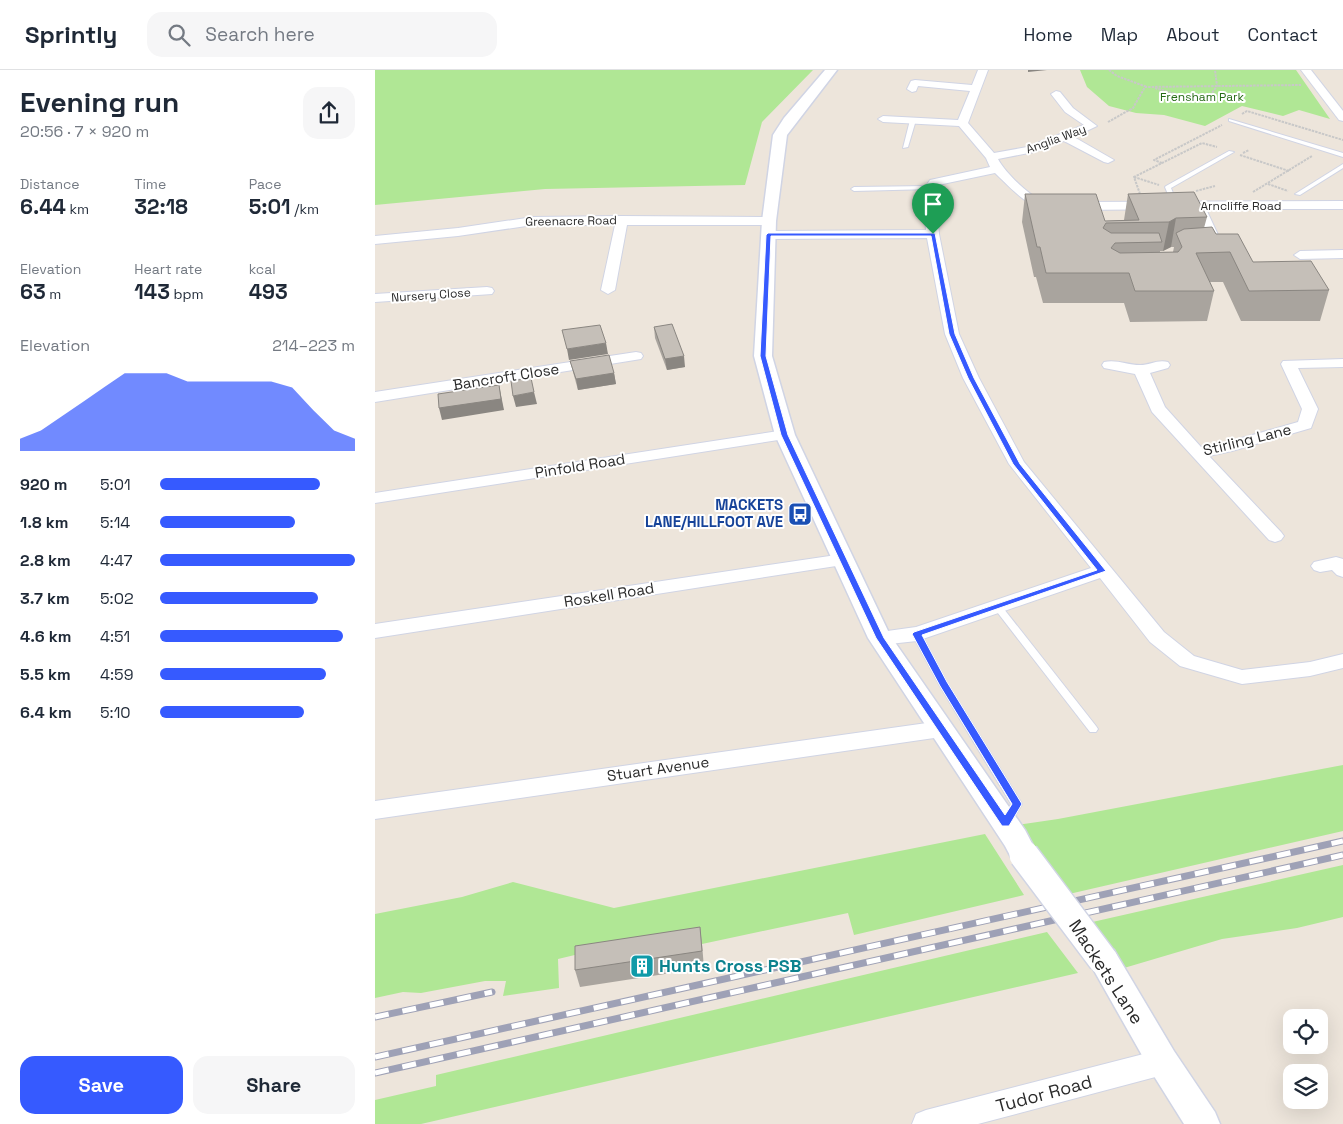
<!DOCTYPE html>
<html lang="en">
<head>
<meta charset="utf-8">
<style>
	:root { --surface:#fff; --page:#f6f6f7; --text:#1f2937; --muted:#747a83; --line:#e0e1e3; --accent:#365aff }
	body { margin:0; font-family:"Space Grotesk",sans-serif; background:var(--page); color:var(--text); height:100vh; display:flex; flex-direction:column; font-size:19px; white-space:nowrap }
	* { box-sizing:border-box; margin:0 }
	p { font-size:16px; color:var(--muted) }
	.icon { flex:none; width:28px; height:28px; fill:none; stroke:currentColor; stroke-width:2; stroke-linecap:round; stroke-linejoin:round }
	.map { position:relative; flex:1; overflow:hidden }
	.details { display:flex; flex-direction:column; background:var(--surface); width:375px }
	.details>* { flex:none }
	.fabs { position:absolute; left:908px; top:939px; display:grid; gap:10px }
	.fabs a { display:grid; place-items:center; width:45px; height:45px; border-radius:10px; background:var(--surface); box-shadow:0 5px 20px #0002; font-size:25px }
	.pin { position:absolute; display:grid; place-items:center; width:42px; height:42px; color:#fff; margin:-51px -21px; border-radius:50% 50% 50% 0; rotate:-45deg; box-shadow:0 0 5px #0007 }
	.pin .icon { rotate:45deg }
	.round { display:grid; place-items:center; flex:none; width:52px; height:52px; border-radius:15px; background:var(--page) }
	.overview { display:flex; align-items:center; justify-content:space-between; height:85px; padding:0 20px }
	h1 { font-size:28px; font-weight:700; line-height:38px }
	.figures { display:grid; grid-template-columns:repeat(3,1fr); gap:8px; height:85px; padding:5px 20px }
	.figures div { display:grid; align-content:center }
	.figures b { font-size:21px; font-weight:700 }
	.figures small { font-size:14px; font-weight:400 }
	.figures p { font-size:14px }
	.chart { height:140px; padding:10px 20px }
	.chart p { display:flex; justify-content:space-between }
	.chart svg { width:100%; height:90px; margin-top:5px; fill:var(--accent); opacity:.7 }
	.action { display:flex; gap:10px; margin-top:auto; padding:10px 20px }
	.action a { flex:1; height:58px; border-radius:15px; background:var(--accent); color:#fff; font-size:20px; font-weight:700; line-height:58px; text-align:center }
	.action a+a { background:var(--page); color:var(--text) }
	ul { padding:0 20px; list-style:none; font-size:16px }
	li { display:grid; grid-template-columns:80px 60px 1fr; align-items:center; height:38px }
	li i { height:12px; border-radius:6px; background:var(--accent) }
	header { display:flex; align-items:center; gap:30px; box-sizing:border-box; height:70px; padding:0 25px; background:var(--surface); border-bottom:1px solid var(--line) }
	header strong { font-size:24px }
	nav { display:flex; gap:28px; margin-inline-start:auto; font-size:18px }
	.search { width:350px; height:45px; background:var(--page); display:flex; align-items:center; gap:12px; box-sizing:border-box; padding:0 18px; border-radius:15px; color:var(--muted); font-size:19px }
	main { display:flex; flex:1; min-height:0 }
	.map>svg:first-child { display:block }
	.green { fill:#b0e795 }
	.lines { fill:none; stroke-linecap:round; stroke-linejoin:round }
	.service-casing { stroke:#d0d4e4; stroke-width:2 }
	.minor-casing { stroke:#d0d4e4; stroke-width:2 }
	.tertiary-casing { stroke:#d0d4e4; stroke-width:3 }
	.path { stroke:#c8c8c8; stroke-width:2; stroke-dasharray:2.5 1; stroke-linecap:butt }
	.service { fill:#fff; fill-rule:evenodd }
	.minor { fill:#fff; fill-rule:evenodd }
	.tertiary { fill:#fff; fill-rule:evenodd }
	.rail-casing { stroke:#9ea1b6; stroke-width:7 }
	.rail { stroke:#fff; stroke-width:5; stroke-dasharray:14; stroke-linecap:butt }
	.tertiary-bridge-casing { stroke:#d0d4e4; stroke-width:32; stroke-linecap:butt }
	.tertiary-bridge { stroke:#fff; stroke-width:29 }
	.wall { fill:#a9a49e; fill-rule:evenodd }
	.shaded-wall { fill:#8a8681 }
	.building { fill:#c5bfb8; stroke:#8a8681 }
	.route { fill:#365aff; stroke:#fff; fill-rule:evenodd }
	.labels { text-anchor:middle; stroke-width:4; stroke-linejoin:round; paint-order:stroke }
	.far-park-label { font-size:12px; fill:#276b16; stroke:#fff }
	.far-street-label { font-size:12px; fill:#2a2a2a; stroke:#fff }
	.street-label { font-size:15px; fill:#2a2a2a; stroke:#fff }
	.transit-label { font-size:15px; font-weight:bold; fill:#164399; stroke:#fff; text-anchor:end }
	.near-culture-label { font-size:18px; font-weight:bold; fill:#0d838f; stroke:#fff; text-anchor:start }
	.near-street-label { font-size:18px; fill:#2a2a2a; stroke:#fff }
</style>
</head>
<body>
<header>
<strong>Sprintly</strong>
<div class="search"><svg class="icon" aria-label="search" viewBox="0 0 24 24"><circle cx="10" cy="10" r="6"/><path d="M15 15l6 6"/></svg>Search here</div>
<nav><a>Home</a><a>Map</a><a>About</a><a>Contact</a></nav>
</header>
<main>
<section class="details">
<div class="overview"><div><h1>Evening run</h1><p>20:56 · 7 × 920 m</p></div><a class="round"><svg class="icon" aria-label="share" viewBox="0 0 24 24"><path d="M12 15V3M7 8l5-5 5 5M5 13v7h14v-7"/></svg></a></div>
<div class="figures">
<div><p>Distance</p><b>6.44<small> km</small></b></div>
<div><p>Time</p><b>32:18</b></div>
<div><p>Pace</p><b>5:01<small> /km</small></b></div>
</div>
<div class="figures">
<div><p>Elevation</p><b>63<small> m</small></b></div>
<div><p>Heart rate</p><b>143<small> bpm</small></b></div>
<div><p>kcal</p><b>493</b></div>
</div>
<div class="chart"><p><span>Elevation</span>214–223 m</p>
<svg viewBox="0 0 160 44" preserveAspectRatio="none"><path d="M0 44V38L10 34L20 27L30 20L40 13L50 6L60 6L70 6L80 10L90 10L100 10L110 10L120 10L130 13L140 24L150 34L160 38V44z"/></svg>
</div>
<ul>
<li><b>920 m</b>5:01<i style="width:82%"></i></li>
<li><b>1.8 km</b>5:14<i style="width:69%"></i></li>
<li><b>2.8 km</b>4:47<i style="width:100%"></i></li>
<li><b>3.7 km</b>5:02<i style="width:81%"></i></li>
<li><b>4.6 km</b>4:51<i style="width:94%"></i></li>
<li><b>5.5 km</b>4:59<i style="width:85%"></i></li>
<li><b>6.4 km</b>5:10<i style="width:74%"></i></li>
</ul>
<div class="action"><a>Save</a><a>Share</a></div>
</section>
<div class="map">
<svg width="968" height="1054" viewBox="0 0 968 1054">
	<rect width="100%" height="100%" fill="#ede5db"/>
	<!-- green -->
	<g class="green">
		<path d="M0 0H438L387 52 370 115 170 119 0 135Z"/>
		<path d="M705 0H921L955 49 924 40 908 46 867 36 830 56 789 45 761 43 734 36 712 17Z"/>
		<path d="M968 695V761L694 824 642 755 683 749Z"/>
		<path d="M610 764 649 825 479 865 473 843 327 874 205 893 204 884 183 889 184 918 128 926 131 911H110L46 923 28 922 0 928V844L87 827 138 812 239 838Z"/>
		<path d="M968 795V847L922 858 847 869 749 898 713 853Z"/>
		<path d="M672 862 703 903 46 1054H0V1030L61 1016V1005Z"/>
	</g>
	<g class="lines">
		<!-- service casing -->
		<g class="service-casing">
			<g id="service">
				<path d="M538 48 541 50 533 77 528 78 535 50Z"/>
				<path d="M854 49 968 83V87L854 51Z"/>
				<path d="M854 81 859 82 796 118 802 133 797 134 790 117 791 116Z"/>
				<path d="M968 94V98L925 125 920 124Z"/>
				<path d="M555 116 557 117V119L479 121 476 119 479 117Z"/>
				<path d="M622 533 625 534 721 656 723 659 721 662H715L619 538 618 536 619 534Z"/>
				<path d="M542 561 545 562 572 613 647 734 635 754 631 755 627 754 626 751 636 734 565 616 537 564Z"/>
			</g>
		</g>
		<!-- minor casing -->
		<g class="minor-casing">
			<g id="minor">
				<path d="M603 0H613L593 53 619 83 652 77 709 55 690 42 676 24 681 21 685 22 698 38 722 56 699 67 739 90 733 93 729 92 689 71 659 82 623 89C629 101 649 120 660 127 666 130 673 131 678 136L676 139C657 143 633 115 620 103L563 115 560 120 564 164 584 264 604 308 649 392 789 562 819 586 867 600 935 592 968 584V598L935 606 867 614 805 596 775 572 725 508 542 571 505 575 498 573 495 568 498 563 541 557 716 498 634 394 588 308 570 264 552 168 393 169 387 165 393 161 551 160 548 120 555 110 615 97 611 88 584 56 508 52 503 49 508 46 583 50 595 21 543 16 541 21 537 22 532 19 536 11 540 10 597 15Z"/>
				<path d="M926 0H936L968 41V51L964 50Z"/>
				<path d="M968 131V139H831L850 180 844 184 838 180 818 139 699 140 693 136 699 132Z"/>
				<path d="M247 146 394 147 400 151 394 155H252L240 220 233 224 226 220 240 155H158L83 166 0 174V166L83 158 158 147Z"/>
				<path d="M968 180V188L925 189 919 185 925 181Z"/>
				<path d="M112 217 117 218 119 221 117 224 0 232V224Z"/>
				<path d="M261 282 266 283 268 286 266 289 0 332V322Z"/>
				<path d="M968 289V297L923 298 943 339 936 358 857 381 834 386 906 462 909 466 906 470 900 472 894 470 777 342 760 304 729 298 727 295 729 292C741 289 753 295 765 295 775 295 783 289 793 292L795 295 793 298 775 303 790 337 826 377 849 373 923 352 927 339 906 294 908 291Z"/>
				<path d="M410 360 416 362 418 365 416 368 0 433V423Z"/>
				<path d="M468 484 474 486 477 490 474 494 0 568V554Z"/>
				<path d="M961 487 968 489V507L962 505 957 500 945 502 939 500 936 496 939 492Z"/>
				<path d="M566 651 573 653 576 659 573 665 566 667 0 749V731Z"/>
				<path d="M788 979 797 983 801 992 797 1001 788 1005 603 1054H537L541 1044 551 1040Z"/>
			</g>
		</g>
		<!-- tertiary casing -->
		<g class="tertiary-casing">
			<g id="tertiary">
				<path d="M450 0H462L412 65 401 151 397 286 420 365 515 565 650 760 663 785 659 793 649 797 639 793 630 776 493 568 400 365 379 286 387 151 398 65 409 48Z"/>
				<path d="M728 877 739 880 799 981 840 1042 845 1054H809L777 1003 713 890 717 880Z"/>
			</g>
		</g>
		<!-- path -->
		<g class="path">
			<path d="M734 0 742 6 772 17"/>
			<path d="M780 18 823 31 832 30 842 16 840 0"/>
			<path d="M867 44 872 41 968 70"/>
			<path d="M733 52 758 38 770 17 926 15"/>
			<path d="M868 83 874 80"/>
			<path d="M865 85 914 101"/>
			<path d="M787 93 779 90 847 55"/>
			<path d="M759 107 784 115"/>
			<path d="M893 114 913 121"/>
			<path d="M821 121 840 116"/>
			<path d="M878 122 937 86"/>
			<path d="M765 124 759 107 827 73 842 77"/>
		</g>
		<!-- service -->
		<use href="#service" class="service"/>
		<!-- minor -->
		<use href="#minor" class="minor"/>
		<!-- tertiary -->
		<use href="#tertiary" class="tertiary"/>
		<!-- rail casing -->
		<g class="rail-casing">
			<g id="rail">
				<path d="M0 947 117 922"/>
				<path d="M0 987 968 771"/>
				<path d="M0 1003 968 785"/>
			</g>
		</g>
		<!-- rail -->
		<use href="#rail" class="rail"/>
		<!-- tertiary-bridge casing -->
		<g class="tertiary-bridge-casing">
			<path id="tertiary-bridge" d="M649 785 728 890"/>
		</g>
		<!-- tertiary-bridge -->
		<use href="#tertiary-bridge" class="tertiary-bridge"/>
	</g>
	<!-- wall -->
	<g class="wall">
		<path d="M650 124 730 151 749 150 753 124 832 147 829 158 841 164 878 192 954 220 945 251H866L848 212H835L839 221 832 251 755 252 749 233H668L661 207H659L647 152ZM796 177H799L798 182H785V181H788Z"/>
		<path d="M279 257 310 297 292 300 280 268Z"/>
		<path d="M195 291 239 303 241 314 203 320 198 302Z"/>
		<path d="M325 857 327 874 329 898 205 917 200 900Z"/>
	</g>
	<!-- shaded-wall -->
	<g class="shaded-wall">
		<path d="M653 0H672L653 2Z"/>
		<path d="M801 148 796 177 788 181 794 152Z"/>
		<path d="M231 273 233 284 194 290 192 279Z"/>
		<path d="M309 286 310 297 292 300 290 289Z"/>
		<path d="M239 303 241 314 203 320 201 309Z"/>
		<path d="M124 315 129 340 67 350 64 338Z"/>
		<path d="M159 322 162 334 141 337 138 326Z"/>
	</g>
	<!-- building -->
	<g class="building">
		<path d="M819 122 832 147 801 148 794 152 731 153 728 158 736 163H784L787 172 740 173 736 178 745 183 803 182 807 177 801 163 809 159 837 157 841 164H863L878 192 936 191 954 220 874 221 855 182 821 183 839 221H760L754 203H671L665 177H662L650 124H721L730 151 764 150 753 124Z"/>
		<path d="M297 254 309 286 290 289 279 257Z"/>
		<path d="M225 255 231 273 192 279 187 260Z"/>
		<path d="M234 285 239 303 201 309 195 291Z"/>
		<path d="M156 308 159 322 138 326 136 311Z"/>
		<path d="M124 315 126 329 64 338 63 324Z"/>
		<path d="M325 857 327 881 200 900V876Z"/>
	</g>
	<!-- route -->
	<path class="route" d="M393 163H560L580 264 599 308 645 394 731 501 547 565 572 612 647 734 634 756H627L501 568 406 365 385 286 391 165ZM396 166H556L574 264 593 308 638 394 722 500 539 562 537 564 565 616 637 734 630 745 509 568 413 365 391 286Z"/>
	<!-- icons -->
	<defs>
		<g id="bus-square" transform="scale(1.25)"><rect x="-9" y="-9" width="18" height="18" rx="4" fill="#1a4fb4" stroke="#fff"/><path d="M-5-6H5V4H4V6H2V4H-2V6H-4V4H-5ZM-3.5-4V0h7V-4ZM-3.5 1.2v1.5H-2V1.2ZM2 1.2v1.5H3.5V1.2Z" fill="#fff"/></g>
		<g id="building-square" transform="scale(1.25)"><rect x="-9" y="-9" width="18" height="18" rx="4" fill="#0f9aa8" stroke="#fff"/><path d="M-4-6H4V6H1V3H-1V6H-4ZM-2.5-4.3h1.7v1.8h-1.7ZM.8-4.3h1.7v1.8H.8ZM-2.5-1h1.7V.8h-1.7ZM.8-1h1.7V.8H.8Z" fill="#fff"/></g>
	</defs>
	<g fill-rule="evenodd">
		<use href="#bus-square" x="425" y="444"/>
		<use href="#building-square" x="267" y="896"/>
	</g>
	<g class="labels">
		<!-- far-park labels -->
		<g class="far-park-label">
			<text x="827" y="31">Frensham Park</text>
		</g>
		<!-- far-street labels -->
		<g class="far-street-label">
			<text transform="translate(681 69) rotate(-20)" y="4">Anglia Way</text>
			<text x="866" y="140">Arncliffe Road</text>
			<text transform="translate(196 151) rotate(-1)" y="4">Greenacre Road</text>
			<text transform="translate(56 225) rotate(-4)" y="4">Nursery Close</text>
		</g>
		<!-- street labels -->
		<g class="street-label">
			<text transform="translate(131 307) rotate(-9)" y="5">Bancroft Close</text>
			<text transform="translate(872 370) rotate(-14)" y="5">Stirling Lane</text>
			<text transform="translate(205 396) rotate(-9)" y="5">Pinfold Road</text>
			<text transform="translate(234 525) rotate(-9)" y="5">Roskell Road</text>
			<text transform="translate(283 699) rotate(-8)" y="5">Stuart Avenue</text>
		</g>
		<!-- transit labels -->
		<g class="transit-label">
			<text x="408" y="440">MACKETS<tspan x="408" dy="17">LANE/HILLFOOT AVE</tspan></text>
		</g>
		<!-- near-culture labels -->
		<g class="near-culture-label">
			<text x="284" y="902">Hunts Cross PSB</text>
		</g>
		<!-- near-street labels -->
		<g class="near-street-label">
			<text transform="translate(731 902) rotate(57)" y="6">Mackets Lane</text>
			<text transform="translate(669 1024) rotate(-15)" y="6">Tudor Road</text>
		</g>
	</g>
</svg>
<div class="fabs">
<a><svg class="icon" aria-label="locate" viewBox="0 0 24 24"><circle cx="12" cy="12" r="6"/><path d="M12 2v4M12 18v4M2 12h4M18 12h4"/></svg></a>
<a><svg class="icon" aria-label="layers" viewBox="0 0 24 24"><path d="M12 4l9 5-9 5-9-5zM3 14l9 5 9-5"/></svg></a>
</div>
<div class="pin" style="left:558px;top:164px;background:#1e9e55"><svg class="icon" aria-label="arrive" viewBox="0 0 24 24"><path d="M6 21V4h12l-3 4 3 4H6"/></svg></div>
</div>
</main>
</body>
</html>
